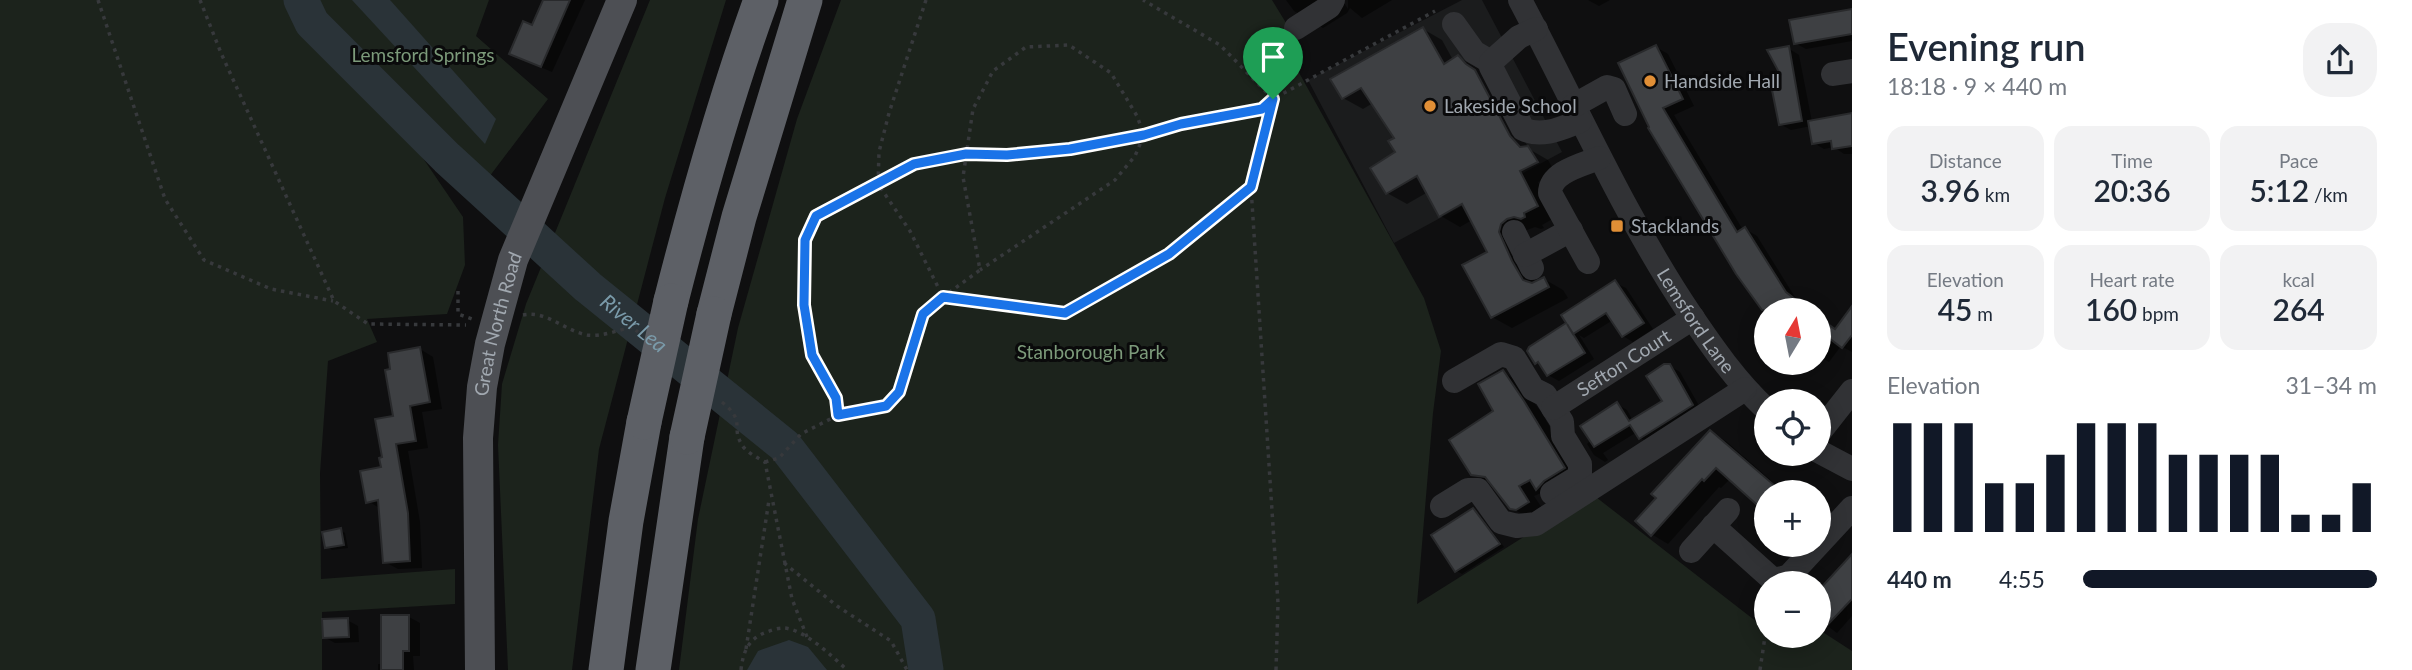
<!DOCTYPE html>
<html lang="en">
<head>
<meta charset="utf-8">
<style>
	:root { --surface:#fff; --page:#f2f2f3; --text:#1f2937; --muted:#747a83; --accent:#111827 }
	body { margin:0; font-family:Lato,sans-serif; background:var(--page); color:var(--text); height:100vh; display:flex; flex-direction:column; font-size:26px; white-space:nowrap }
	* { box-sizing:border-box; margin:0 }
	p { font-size:23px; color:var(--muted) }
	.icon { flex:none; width:38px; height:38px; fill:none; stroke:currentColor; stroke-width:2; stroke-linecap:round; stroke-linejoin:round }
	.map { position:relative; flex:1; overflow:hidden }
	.details { display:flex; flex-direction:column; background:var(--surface); width:560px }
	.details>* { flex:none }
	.needle { width:46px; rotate:10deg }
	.buttons { position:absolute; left:1754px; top:298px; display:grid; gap:14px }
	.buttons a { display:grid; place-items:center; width:77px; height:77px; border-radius:50%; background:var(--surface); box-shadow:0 4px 18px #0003; font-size:35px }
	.pin { position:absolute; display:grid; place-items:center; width:60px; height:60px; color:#fff; margin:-72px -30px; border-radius:50% 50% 50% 0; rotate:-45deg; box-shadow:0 0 7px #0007 }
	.pin .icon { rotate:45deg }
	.round { display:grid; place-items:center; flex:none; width:74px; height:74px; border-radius:28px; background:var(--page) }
	.headline { display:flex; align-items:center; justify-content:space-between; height:119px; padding:0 35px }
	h1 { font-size:38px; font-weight:600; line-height:52px }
	.figures { display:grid; grid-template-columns:repeat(3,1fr); gap:10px; height:119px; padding:7px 35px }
	.figures div { display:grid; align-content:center; border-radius:18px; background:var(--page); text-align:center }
	.figures b { font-size:30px; font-weight:600 }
	.figures small { font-size:19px; font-weight:400 }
	.figures p { font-size:19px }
	.chart { height:196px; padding:14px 35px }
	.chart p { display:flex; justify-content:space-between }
	.chart svg { width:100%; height:126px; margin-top:7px; stroke:var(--accent); stroke-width:6 }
	ul { padding:0 35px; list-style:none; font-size:23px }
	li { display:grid; grid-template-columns:112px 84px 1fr; align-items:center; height:52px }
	li i { height:18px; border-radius:9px; background:var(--accent) }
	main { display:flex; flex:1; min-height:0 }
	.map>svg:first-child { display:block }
	.built { fill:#1b1c1d }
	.green { fill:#1c231c }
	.water { fill:#2a3338 }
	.shadow { fill:#0007 }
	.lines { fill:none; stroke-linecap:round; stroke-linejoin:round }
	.river { stroke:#2a3338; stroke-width:35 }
	.building { fill:#3e4043; stroke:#292a2c; stroke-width:2 }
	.path { stroke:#37393c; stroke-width:3.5; stroke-dasharray:3.5 5; stroke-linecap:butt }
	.minor { stroke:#313235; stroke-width:24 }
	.major { stroke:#4d4f54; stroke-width:30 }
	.highway { stroke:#5d6066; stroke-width:35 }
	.highway-bridge { stroke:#5d6066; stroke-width:35 }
	.route-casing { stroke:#fff; stroke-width:14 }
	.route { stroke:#1a73e8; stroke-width:9 }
	.poi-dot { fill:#e18f36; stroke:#0a0a0b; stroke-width:2.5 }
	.labels { text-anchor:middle; stroke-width:6; stroke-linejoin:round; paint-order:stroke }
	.park-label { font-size:19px; fill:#7c9a7a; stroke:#0a0a0b }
	.poi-label { font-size:19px; fill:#a1a8b0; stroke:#0a0a0b; text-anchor:start }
	.street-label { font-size:19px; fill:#a1a8b0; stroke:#0a0a0b }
	.water-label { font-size:21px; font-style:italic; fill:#7a9aa9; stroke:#0a0a0b }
</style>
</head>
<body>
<main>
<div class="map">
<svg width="1852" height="670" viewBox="0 0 1852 670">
	<rect width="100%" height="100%" fill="#0f0f10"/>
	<!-- built -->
	<path class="built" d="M1462 0H1482L1562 152 1394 243 1308 80Z"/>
	<!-- green -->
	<g class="green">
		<path d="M0 0H289L293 11 333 66 414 145 463 217 465 265 447 314 367 319 377 342 328 361 320 473 321 579 455 569V604L322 612V670H0Z"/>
		<path d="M304 0H489L476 36 548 99 480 189 317 28Z"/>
		<path d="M650 0H726L665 198 599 449 572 670H508L498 445 502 384 526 304Z"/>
		<path d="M841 0H1272L1302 49 1297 69 1424 298 1441 351 1433 413 1417 604 1592 494 1766 629V635H1818V629L1852 651V670H679L698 519 738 328 797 119Z"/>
	</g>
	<!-- water -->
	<g class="water">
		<path d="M352 0H390L496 119 485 144Z"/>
		<path d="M789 640 808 647 827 670H747L758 651Z"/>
	</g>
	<!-- shadow -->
	<g class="shadow">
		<path d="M544 0H585L552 72 522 59Z"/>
		<path d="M1286 0H1342L1348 9V0H1392L1362 18 1350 8 1347 13 1323 28 1294 11Z"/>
		<path d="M1588 0H1610L1599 6Z"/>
		<path d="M1852 11V41L1806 49 1795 43Z"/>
		<path d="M1423 29 1442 40 1453 60 1458 57 1478 68 1486 78 1494 83 1529 149 1548 160 1556 174 1538 182 1556 217 1542 225 1544 228 1541 229 1535 227 1527 230 1518 242 1520 251 1537 282 1544 279 1563 290 1568 298 1512 328 1492 317 1489 252 1472 220 1460 227 1441 216 1428 192 1407 204 1387 193 1397 153 1396 138 1373 103 1363 109 1343 98Z"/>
		<path d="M1656 47 1668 54 1694 106 1674 115 1743 230 1745 229 1757 236 1798 302 1809 310 1763 308 1650 128Z"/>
		<path d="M1788 48 1799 55 1812 122 1852 114V154H1844L1834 147 1824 149 1814 143 1811 126 1791 130 1780 124 1782 75Z"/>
		<path d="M1615 283 1626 288 1653 329 1633 342 1623 336 1613 320 1584 338 1579 335 1594 359 1559 381 1548 375 1543 367 1536 363 1569 324Z"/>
		<path d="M1818 316 1836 330 1852 324V352L1841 346 1829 362 1818 356Z"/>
		<path d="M420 349 433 357 442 409 422 412 428 448 408 451 420 522 422 568 398 569 385 562 381 509 368 501 383 469 395 418Z"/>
		<path d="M1670 366 1680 372 1702 411 1651 444 1641 438 1637 432 1603 453 1608 460 1605 462 1594 455 1587 444 1589 442 1595 446 1617 404 1627 410 1633 421 1665 401Z"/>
		<path d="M1503 372 1519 382 1541 412 1580 477 1534 496 1544 511 1528 517 1511 508 1494 484 1472 474 1496 412Z"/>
		<path d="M1711 432 1727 442 1784 492H1766L1730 479 1721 488 1719 487 1668 544 1653 535 1638 521Z"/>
		<path d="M1473 510 1478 513 1504 547 1462 574 1457 571 1434 535Z"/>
		<path d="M340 530 345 533 348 548 332 550 327 547Z"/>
		<path d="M1852 557V616L1837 633 1818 619Z"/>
		<path d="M409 617 420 623V656H413L414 670H378V664H383Z"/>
		<path d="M347 620 358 626 359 642 335 643 324 637Z"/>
	</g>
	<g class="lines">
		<!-- river -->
		<path class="river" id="s1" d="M301 0 312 23 447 158 588 287 785 446 918 619 926 670"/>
	</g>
	<!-- building -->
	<g class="building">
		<path d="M543 0H570L541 67 509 54 523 21 532 25Z"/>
		<path d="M1852 9V34L1794 44 1789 20Z"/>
		<path d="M1423 27 1444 64 1458 55 1466 64 1475 70 1510 136 1520 147 1528 146 1538 162 1520 171 1538 206 1524 213 1525 217 1521 219 1514 217 1507 219 1501 224 1499 232 1512 261 1523 280 1532 283 1544 277 1549 287 1491 318 1462 265 1487 252 1462 204 1439 217 1417 176 1386 194 1370 168 1395 152 1388 141 1394 138 1361 88 1342 99 1330 79Z"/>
		<path d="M1656 45 1683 99 1663 108 1737 232 1745 227 1786 292 1809 310H1762L1736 274 1648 128 1649 127 1618 63Z"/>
		<path d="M1789 46 1802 121 1779 125 1770 80 1780 74 1767 50Z"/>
		<path d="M1852 113V146L1832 149 1831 141 1812 144 1808 121Z"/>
		<path d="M1615 280 1644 323 1622 337 1606 313 1573 334 1567 324 1585 353 1547 376 1538 362 1535 364 1527 351 1529 347 1566 323 1561 315Z"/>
		<path d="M1852 306V335L1842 348 1830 339 1818 354V317L1835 329Z"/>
		<path d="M420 347 430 402 410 406 416 441 396 444 408 513 410 561 383 563 378 500 366 503 360 471 381 467 379 458 382 457 375 419 393 416 385 370 390 369 388 353Z"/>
		<path d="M1664 364H1670L1693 405 1639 439 1630 425 1594 447 1580 426 1617 402 1629 421 1662 401 1646 376Z"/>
		<path d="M1503 370 1524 401 1565 468 1544 481 1536 490 1530 480 1519 486 1529 502 1516 510 1510 509 1485 477 1471 475 1449 440 1493 411 1478 384Z"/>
		<path d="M1710 430 1782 492H1766V513L1716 468 1704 481 1702 479 1651 536 1635 521 1656 498 1651 494Z"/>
		<path d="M1473 508 1500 544 1455 572 1431 535Z"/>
		<path d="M341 528 344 545 325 548 322 532Z"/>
		<path d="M1852 554V599L1818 635V591Z"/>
		<path d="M381 615H409V651H403V670H381Z"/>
		<path d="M348 618 349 637 323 638 322 619Z"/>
	</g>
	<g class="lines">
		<!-- path -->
		<g class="path">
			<path d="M98 0 165 199 204 260 271 289 333 301"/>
			<path d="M200 0 221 53 334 301 368 324 466 325"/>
			<path d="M926 0 889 113 879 152 878 184 910 231 943 297"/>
			<path d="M458 291V314L472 319"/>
			<path d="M945 297 1065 313 1169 254 1251 187"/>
			<path d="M523 315C546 310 565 331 587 335 601 337 619 330 632 327L638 332"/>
			<path d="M722 402C747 423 730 425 742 445 746 452 758 458 765 462L792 599 807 637"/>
			<path d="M838 415 836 398 812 355 804 305 805 240 816 216 914 164 966 154 1007 155 1070 149 1144 135 1181 124 1262 109 1273 99 1220 45 1143 0"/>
			<path d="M765 462 779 458 801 434 838 415 886 406 899 392 923 314 943 297 980 270 963 177 973 109 993 71 1026 47 1069 45 1111 73 1137 116 1144 135 1135 156 1115 180 980 270"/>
			<path d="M784 563 837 606 891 641 907 670"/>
			<path d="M746 649 769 500"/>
			<path d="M741 670C743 651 749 638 767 632 772 630 778 628 783 628 803 628 833 657 847 670"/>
			<path d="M1276 670 1278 603 1251 187 1273 99 1435 11"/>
			<path d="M1760 670 1766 630"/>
		</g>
		<!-- minor -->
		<g class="minor">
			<path id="s2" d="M1520 0C1576 105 1623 214 1690 314 1713 348 1736 381 1766 409"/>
			<path d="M1454 24 1474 52 1491 62"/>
			<path d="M1296 28 1329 7 1333 0"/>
			<path d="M1536 29 1519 37 1491 62V67L1523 129C1542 138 1562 128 1580 121"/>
			<path d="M1833 74 1852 71"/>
			<path d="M1573 106 1607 87 1614 89 1625 114"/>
			<path d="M1514 232 1532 268"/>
			<path d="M1525 255 1571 230"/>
			<path d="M1588 262 1550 193C1550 172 1582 165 1599 158"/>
			<path d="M1454 381 1501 354 1514 358 1533 389 1545 395 1562 422 1563 436 1580 464V476L1552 493"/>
			<path id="s3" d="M1553 408 1693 318"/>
			<path d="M1818 434 1852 391"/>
			<path d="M1818 451 1852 469"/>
			<path d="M1442 506 1468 490H1478L1501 522 1517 526 1536 524 1745 389"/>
			<path d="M1713 526 1771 578 1780 579 1789 576 1852 508"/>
			<path d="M1691 551 1728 510"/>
		</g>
		<!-- major -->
		<path class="major" id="s4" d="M480 670 478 438 482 387 490 344 513 260 622 0"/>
		<!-- highway -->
		<g class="highway">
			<path d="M671 301C697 199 725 99 761 0"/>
			<path d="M714 314 739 217 805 0"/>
			<path d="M606 670 626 521 644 422"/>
			<path d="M653 670 687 437"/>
		</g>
		<!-- highway-bridge -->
		<g class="highway-bridge">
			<path d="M644 422 671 301"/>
			<path d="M687 437 714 314"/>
		</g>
	</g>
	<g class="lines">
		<!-- route casing -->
		<g class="route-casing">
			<path id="route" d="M1273 99 1251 187 1169 254 1065 313 943 297 923 314 899 392 886 406 838 415 836 398 812 355 804 305 805 240 816 216 914 164 966 154 1007 155 1070 149 1144 135 1181 124 1262 109Z"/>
		</g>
		<!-- route -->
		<use href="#route" class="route"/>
	</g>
	<!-- markers -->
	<g class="poi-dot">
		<circle cx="1650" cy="81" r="7"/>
		<circle cx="1430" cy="106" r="7"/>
		<rect x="1610" y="219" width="14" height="14" rx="3.5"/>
	</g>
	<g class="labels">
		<!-- park labels -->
		<g class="park-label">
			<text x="423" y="62">Lemsford Springs</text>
			<text x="1091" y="359">Stanborough Park</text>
		</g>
		<!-- poi labels -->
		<g class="poi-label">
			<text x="1664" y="88">Handside Hall</text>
			<text x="1444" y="113">Lakeside School</text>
			<text x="1631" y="233">Stacklands</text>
		</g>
		<!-- street labels -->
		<g class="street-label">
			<text dy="7" stroke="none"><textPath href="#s2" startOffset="366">Lemsford Lane</textPath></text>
			<text dy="7" stroke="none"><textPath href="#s4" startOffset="348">Great North Road</textPath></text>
			<text dy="7" stroke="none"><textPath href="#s3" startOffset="84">Sefton Court</textPath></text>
		</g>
		<!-- water labels -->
		<g class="water-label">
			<text dy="7" stroke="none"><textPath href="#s1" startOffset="466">River Lea</textPath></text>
		</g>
	</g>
</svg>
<div class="buttons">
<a><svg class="needle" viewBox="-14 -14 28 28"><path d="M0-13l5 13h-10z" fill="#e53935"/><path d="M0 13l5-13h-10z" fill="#747a83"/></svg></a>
<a><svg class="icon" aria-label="locate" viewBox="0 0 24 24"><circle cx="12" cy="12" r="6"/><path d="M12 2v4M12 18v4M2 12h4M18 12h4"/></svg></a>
<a>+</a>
<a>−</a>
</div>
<div class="pin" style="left:1273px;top:99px;background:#1e9e55"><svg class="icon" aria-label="arrive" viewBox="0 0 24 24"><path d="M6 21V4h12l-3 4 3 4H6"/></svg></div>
</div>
<section class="details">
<div class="headline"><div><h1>Evening run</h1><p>18:18 · 9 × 440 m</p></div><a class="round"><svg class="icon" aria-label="share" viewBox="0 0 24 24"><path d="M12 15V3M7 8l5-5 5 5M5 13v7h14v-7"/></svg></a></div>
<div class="figures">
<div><p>Distance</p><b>3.96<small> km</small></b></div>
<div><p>Time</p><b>20:36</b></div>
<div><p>Pace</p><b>5:12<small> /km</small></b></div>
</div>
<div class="figures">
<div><p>Elevation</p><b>45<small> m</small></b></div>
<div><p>Heart rate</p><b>160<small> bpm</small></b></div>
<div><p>kcal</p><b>264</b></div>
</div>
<div class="chart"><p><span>Elevation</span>31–34 m</p>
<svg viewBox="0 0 160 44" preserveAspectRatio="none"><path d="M5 44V6M15 44V6M25 44V6M35 44V27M45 44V27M55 44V17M65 44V6M75 44V6M85 44V6M95 44V17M105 44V17M115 44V17M125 44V17M135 44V38M145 44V38M155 44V27"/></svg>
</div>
<ul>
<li><b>440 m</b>4:55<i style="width:100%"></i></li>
</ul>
</section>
</main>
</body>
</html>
